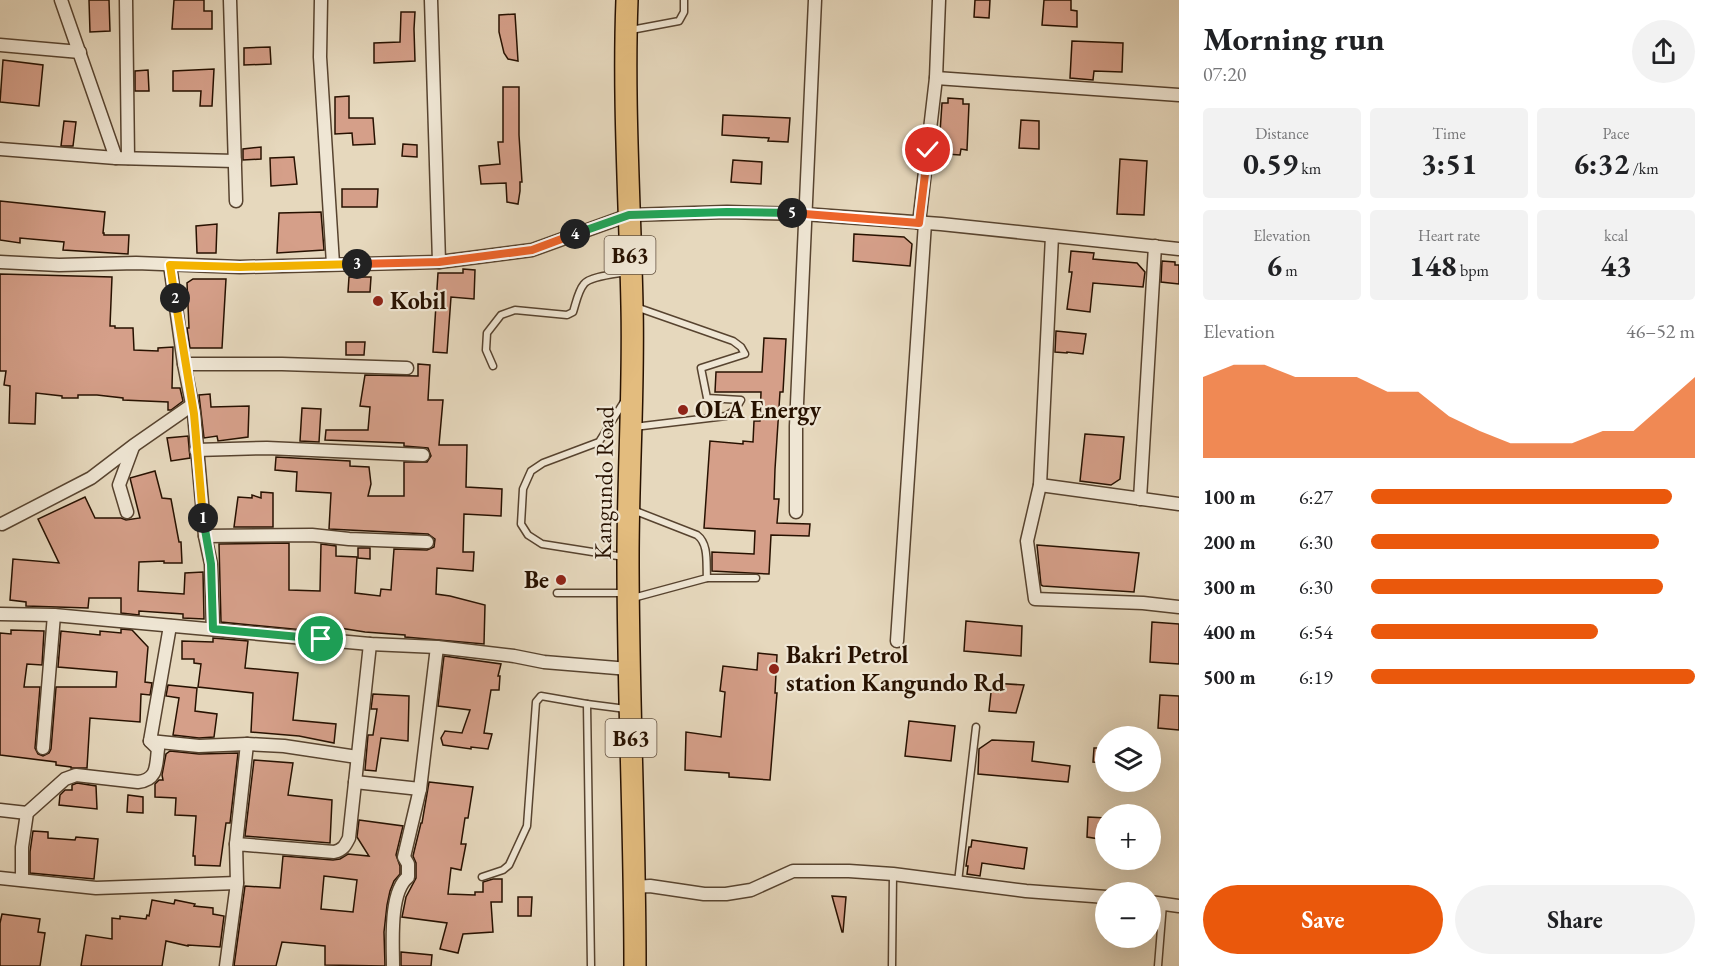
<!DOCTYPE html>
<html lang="en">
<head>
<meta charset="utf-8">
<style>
	:root { --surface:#fff; --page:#f2f2f2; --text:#202124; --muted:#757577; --accent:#ea580c }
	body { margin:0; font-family:"EB Garamond",serif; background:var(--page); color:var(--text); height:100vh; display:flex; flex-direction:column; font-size:22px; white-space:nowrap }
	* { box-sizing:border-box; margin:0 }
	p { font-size:20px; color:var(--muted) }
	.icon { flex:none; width:33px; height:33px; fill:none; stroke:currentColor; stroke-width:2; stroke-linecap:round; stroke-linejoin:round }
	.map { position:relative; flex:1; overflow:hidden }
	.details { display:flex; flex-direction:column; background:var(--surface); width:540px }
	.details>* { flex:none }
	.controls { position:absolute; left:1095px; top:726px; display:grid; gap:12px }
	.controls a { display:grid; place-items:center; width:66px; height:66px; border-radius:50%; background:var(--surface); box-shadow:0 6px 24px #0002; font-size:30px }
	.pin { position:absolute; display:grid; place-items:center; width:51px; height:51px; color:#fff; margin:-26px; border:3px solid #fff; border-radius:50%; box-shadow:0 2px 6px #0007 }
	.km { position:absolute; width:30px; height:30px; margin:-15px; border-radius:50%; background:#222; color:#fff; font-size:16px; line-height:30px; text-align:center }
	.round { display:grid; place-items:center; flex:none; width:63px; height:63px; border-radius:32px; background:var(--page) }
	.summary { display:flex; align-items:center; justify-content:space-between; height:102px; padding:0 24px }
	h1 { font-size:33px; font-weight:700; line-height:45px }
	.metrics { display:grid; grid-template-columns:repeat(3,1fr); gap:9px; height:102px; padding:6px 24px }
	.metrics div { display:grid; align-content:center; border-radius:6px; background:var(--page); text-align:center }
	.metrics b { font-size:30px; font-weight:700 }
	.metrics small { font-size:16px; font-weight:400 }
	.metrics p { font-size:16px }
	.chart { height:168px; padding:12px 24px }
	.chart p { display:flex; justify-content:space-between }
	.chart svg { width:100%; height:108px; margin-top:6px; fill:var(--accent); opacity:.7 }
	.primary-button { display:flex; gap:12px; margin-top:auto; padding:12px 24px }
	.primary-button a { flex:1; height:69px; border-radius:36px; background:var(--accent); color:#fff; font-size:24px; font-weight:700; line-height:69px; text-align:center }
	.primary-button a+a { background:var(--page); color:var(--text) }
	ul { padding:0 24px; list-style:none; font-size:20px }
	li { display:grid; grid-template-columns:96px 72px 1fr; align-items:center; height:45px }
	li i { height:15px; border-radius:8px; background:var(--accent) }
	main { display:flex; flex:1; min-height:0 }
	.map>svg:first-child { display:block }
	.building { fill:#d59f89; stroke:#271100; stroke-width:1.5; fill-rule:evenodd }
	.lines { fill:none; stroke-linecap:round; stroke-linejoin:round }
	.service-casing { stroke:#57432f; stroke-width:9 }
	.minor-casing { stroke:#57432f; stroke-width:15 }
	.trunk-casing { stroke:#271100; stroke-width:24 }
	.service { stroke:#efe6d4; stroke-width:6 }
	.minor { stroke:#efe6d4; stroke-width:12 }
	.trunk { stroke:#e3bc7e; stroke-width:21 }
	.split-1-casing { stroke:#fff; stroke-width:12 }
	.split-2-casing { stroke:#fff; stroke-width:12 }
	.split-3-casing { stroke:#fff; stroke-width:12 }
	.split-4-casing { stroke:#fff; stroke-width:12 }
	.split-5-casing { stroke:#fff; stroke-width:12 }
	.split-6-casing { stroke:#fff; stroke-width:12 }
	.split-1 { stroke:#22a559; stroke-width:8 }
	.split-2 { stroke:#f5b400; stroke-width:8 }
	.split-3 { stroke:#f5b400; stroke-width:8 }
	.split-4 { stroke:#f0652b; stroke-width:8 }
	.split-5 { stroke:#22a559; stroke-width:8 }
	.split-6 { stroke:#f0652b; stroke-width:8 }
	.poi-dot { fill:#8f2418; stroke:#efe6d4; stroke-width:2 }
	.labels { text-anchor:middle; stroke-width:4.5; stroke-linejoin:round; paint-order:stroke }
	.shield { fill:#efe6d4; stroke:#635140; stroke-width:1.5 }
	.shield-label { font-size:22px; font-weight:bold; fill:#271100 }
	.poi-label { font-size:24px; font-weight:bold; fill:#271100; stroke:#efe6d4; text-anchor:start }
	.street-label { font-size:24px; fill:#271100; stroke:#efe6d4 }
</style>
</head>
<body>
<main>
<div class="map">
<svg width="1179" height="966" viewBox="0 0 1179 966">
	<rect width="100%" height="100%" fill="#e6d8bd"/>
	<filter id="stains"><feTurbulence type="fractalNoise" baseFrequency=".00333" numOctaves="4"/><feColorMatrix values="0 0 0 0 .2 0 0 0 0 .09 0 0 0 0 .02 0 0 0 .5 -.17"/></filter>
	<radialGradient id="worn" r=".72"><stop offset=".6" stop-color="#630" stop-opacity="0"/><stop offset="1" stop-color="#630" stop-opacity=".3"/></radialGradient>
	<!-- building -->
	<g class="building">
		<path d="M89 0H109L110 31 90 32Z"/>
		<path d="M174 0H204V11H212V29H172Z"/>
		<path d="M975 0H990L989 18 974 17Z"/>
		<path d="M1044 0H1071V10L1077 11V27L1042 25Z"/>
		<path d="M401 12H415L414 29 415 61 374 63V43L400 42Z"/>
		<path d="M515 14 517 45 518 61 508 59 504 53 499 32V15Z"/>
		<path d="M1072 41 1123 43 1122 72 1094 71 1093 80 1070 78Z"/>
		<path d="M270 47 271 64 244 65V48Z"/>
		<path d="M3 60 43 65 39 106 0 102Z"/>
		<path d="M214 69 212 106H200L201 91H173V71Z"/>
		<path d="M148 70 149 91H135V71Z"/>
		<path d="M503 87H519V135L522 182H520V191L518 204 507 202 506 183 481 184 479 166 500 164 498 142H503Z"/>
		<path d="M349 96V118H373L375 144 353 145 352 133 335 134V97Z"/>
		<path d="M948 98 963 99V104H969L967 150 961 149 960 155 946 154V148L939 147 942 103H948Z"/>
		<path d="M723 115 790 118 788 142 768 141 769 138 722 135Z"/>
		<path d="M1021 120 1039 121V149L1019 148Z"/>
		<path d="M64 121 76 122 73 146H61Z"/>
		<path d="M403 144 417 145V157L402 156Z"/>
		<path d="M261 147V159L243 160V149Z"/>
		<path d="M294 157 297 184 271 186 270 158Z"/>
		<path d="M1120 159 1147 161 1144 215 1117 214Z"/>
		<path d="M733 160 762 162 761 184 731 182Z"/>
		<path d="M342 189H378L377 207H342Z"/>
		<path d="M0 201 105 212 103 233H104V235H129L128 254 63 250 64 242 20 238V243L0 240Z"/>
		<path d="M321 212 324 250 277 253 279 213Z"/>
		<path d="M217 224 216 253H197L196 226Z"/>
		<path d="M854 234 904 237 912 244 910 266 853 261Z"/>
		<path d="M1071 251 1094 253 1093 259 1137 263 1145 272 1143 287 1093 283 1090 312 1067 309 1072 272H1069Z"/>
		<path d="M1162 261 1175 262V265H1179V284L1161 282Z"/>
		<path d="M463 269 475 270 474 299 451 297 447 353 433 352 438 273H463Z"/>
		<path d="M0 274 112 277 110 326H115V328H133L134 350 158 351V348L173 347 172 388H180L183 401 171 410H168V402L123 400V398L97 395H78V398H62V396L36 393 35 424 9 423 10 386 4 385 6 371H0Z"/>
		<path d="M349 277H371L370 292H348Z"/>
		<path d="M193 279H226L222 348H190L187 328H189L187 283Z"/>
		<path d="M1056 331 1086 334 1083 354 1067 352V353L1055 352Z"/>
		<path d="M764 338 786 339 783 392H780L775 469 774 499H779L777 523 810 524 809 536 771 535 769 574 712 571V552L754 554 755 531 704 528 710 441 743 444V441L753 442 754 421H760L761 392H715L716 372H762Z"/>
		<path d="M346 342H365L364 355H346Z"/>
		<path d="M418 364 430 365 428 400H443L439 445H467L466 487 502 489 501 516 464 514 463 552H474L473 571 437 568 436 594 450 596 485 605 484 644 405 637V635L365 632 340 628V627L314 626V631L221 622 219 544 289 543V590L320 591 321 544 336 546V556L357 557 355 593 380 596 381 589 391 590 394 549 427 550 434 547 435 539 428 534 329 529 331 493 296 491 297 472 275 470 276 457 350 461V466L369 467 371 484 368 496H404V462H427L431 456 428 448 404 446V443L325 440 326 430H368L370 407 360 406 365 375 418 376Z"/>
		<path d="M210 394 211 407 249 406 248 437 218 441 217 436 204 438 199 395Z"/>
		<path d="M302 408 321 409 319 442 300 441Z"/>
		<path d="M1085 434 1124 437 1120 479 1111 485 1080 481Z"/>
		<path d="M188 436 190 458 171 461 167 438Z"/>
		<path d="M155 471 162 498 171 499 179 542H181L182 563H164V561L139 562 138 591 184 594 185 573 203 572 204 619 183 618V614L139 611V615L121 613V598H89L88 608 26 606V602L10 600 13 559 59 563 38 519 85 497 95 518H121L126 520 140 518 130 478Z"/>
		<path d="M261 492 273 493V527H234L238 497 252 498V495L261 498Z"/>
		<path d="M1037 545 1139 553 1134 592 1043 586 1041 585Z"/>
		<path d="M358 548H370V559L358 558Z"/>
		<path d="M966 621 1022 626 1021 656 964 651Z"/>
		<path d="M1152 622 1179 624V664L1150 662Z"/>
		<path d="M121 629 132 630 148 647 145 682 152 683 150 695 141 694 140 722 90 718 87 768H71V767L56 765V762L0 755V633L11 634V630L44 631 42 665 27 664 24 687H40L35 748 38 754 43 756 49 753 51 749 56 687H116L117 672 58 667 61 631 100 635V631L121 633Z"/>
		<path d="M213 638 248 641 245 668 298 673 293 720 336 724 334 743 299 736 251 732 253 693 198 687 201 664 194 663V659H182V641L213 642Z"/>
		<path d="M758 653 777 655 775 693H777L770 780 729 777V773L685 770 686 732 721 737 725 692 720 691 723 666 757 670Z"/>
		<path d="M444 656 501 664 498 676H500L499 690H491L484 733 492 734 488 749 471 747V749L443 745 441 738 445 731 462 733 470 710 438 706Z"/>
		<path d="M992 683 1024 685 1016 713 989 711Z"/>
		<path d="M168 685 197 688 195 711 217 714 214 737 199 738 173 735 179 698 166 696Z"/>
		<path d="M373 694 409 696 408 741 381 738 376 771 365 770 368 735H373L377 709H371Z"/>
		<path d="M1160 695 1179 696V730L1158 728Z"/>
		<path d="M909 721 955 726 951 761 905 756Z"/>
		<path d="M992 740 1034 742 1032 761 1070 766 1068 782 978 774 979 749Z"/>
		<path d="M1094 748H1106V763L1093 762Z"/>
		<path d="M170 751 199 754 238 753 230 823H226L220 866 195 865V856H193L196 816 175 815 176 798 155 797V784L159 780H163L162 775 166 754Z"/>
		<path d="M254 760 293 763 288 795 332 800 330 843 245 836Z"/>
		<path d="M429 782 473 787 468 818H465L461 844H466L461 870 451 868 448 894 475 895V892H483V882L493 879H502V902H491L493 932 463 934 458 953 440 949 447 923 402 917 406 897 416 878V863L413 856 421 823H422Z"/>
		<path d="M77 783 96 786 97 809 59 805 60 795 65 790H72V785Z"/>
		<path d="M128 795 143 797V813L127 812Z"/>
		<path d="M1088 817 1106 818V840L1087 837Z"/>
		<path d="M359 820 403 826 396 855 400 866V874L394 881 390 891 387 905 384 932 385 966 325 965V946L282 942 276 966H234L245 886 280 888 283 856 333 860 340 859 348 854 369 856 357 837ZM324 876 357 880 353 912 321 909Z"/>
		<path d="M33 831 48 832V838L75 840 76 837 98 839 94 879 30 873V852Z"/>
		<path d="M972 840 1027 848 1024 869 982 863 980 876 967 874 968 866H966L969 847H971Z"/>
		<path d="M832 896 846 897 843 932H842Z"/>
		<path d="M518 897H532L531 916H518Z"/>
		<path d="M152 900 174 904 175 900 195 904 194 906 213 908V914L224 916 220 947 188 945V946L166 941 162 966H81L86 935 112 939V918L120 919V916L146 919 147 915 149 916Z"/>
		<path d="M2 914 40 919 38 932 45 933 40 966H0V923Z"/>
		<path d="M401 952 432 955 431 966H401Z"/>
	</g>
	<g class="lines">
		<!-- service casing -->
		<g class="service-casing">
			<g id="service">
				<path d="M631 30 679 21 684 12V0"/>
				<path d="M493 366 486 350 487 333 501 315 515 310 567 315 573 312C576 303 578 291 584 284 590 276 617 274 627 272"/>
				<path d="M634 427 726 416 735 410 741 400 707 398 701 368 745 354 741 347 733 341 636 307"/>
				<path d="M633 510 697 535C709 544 706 563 707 578L633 598"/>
				<path d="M624 557 542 544 528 535 521 524 523 489 531 471 543 463 599 442 625 400"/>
				<path d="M707 578H756"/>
				<path d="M557 593H625"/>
				<path d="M482 877 503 870 509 865 527 826 536 702 541 696 587 704"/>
				<path d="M958 882 976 727"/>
				<path d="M591 966 587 704 626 709"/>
				<path d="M892 966 893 874"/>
				<path d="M1158 966 1163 904"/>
			</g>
		</g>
		<!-- minor casing -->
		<g class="minor-casing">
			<g id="minor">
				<path d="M61 0 116 158"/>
				<path d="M126 0 128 158"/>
				<path d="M230 0 236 201"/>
				<path d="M321 0 320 57 333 264"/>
				<path d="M431 0 439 262"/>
				<path d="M0 45 80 52"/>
				<path d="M936 78 1179 95"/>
				<path d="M0 149 116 158 235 161"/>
				<path d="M919 223 936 78 939 0"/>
				<path d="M1052 236 1040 485 1179 504"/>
				<path d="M0 262 59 265 136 263 240 267 439 262 532 250 629 215 727 212 804 214 941 224 1179 249"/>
				<path d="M170 265 184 364 194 414 205 536 211 564 213 629"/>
				<path d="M184 364H282L407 368"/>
				<path d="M196 450 267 448 423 455"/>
				<path d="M1040 485 1027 541 1035 599 1143 603 1179 607"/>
				<path d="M1140 499 1155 246"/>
				<path d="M127 512 119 485 133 447"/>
				<path d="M796 512V426L815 0"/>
				<path d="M2 524 91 478 133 446 192 405"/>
				<path d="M205 536 312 535 349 539 427 542"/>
				<path d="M0 614 54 615 370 644 437 647 514 656 544 662 629 669"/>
				<path d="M897 641 925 223"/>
				<path d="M150 741 199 746 247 744 284 746 357 757"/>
				<path d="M43 748 54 615"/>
				<path d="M355 782 420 789"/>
				<path d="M0 810 27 813"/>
				<path d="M236 844 247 744"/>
				<path d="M0 878 96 888 237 883"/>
				<path d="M22 880V847L27 813 65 779 76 775 138 782C158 780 156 765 158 749L150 741 170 626"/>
				<path d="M635 887 650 886 704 894H726L751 890 793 871H849L893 874 1026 891 1106 897"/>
				<path d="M1150 902 1179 906"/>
				<path d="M226 966 237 883 236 844 334 852C343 850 345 846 349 838L370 644"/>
				<path d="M393 966C393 943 389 892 408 877V864L404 857 420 789 437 647"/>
			</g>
		</g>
		<!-- trunk casing -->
		<g class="trunk-casing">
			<path id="trunk" d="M627 0C623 102 630 204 632 306 634 390 628 474 628 558 628 694 635 830 635 966"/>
		</g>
		<!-- service -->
		<use href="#service" class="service"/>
		<!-- minor -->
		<use href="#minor" class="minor"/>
		<!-- trunk -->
		<use href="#trunk" class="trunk"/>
	</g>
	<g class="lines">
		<!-- split-1 casing -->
		<g class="split-1-casing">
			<path id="split-1" d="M203 518 211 564 213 629 321 639"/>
		</g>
		<!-- split-2 casing -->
		<g class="split-2-casing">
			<path id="split-2" d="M175 298 194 414 203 518"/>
		</g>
		<!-- split-3 casing -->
		<g class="split-3-casing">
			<path id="split-3" d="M175 298 170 265 240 267 357 264"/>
		</g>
		<!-- split-4 casing -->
		<g class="split-4-casing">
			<path id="split-4" d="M357 264 439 262 532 250 575 234"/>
		</g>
		<!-- split-5 casing -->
		<g class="split-5-casing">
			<path id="split-5" d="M575 234 629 215 727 212 792 213"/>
		</g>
		<!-- split-6 casing -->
		<g class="split-6-casing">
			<path id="split-6" d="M792 213 919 223 928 150"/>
		</g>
		<!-- split-1 -->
		<use href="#split-1" class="split-1"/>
		<!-- split-2 -->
		<use href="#split-2" class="split-2"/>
		<!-- split-3 -->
		<use href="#split-3" class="split-3"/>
		<!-- split-4 -->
		<use href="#split-4" class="split-4"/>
		<!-- split-5 -->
		<use href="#split-5" class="split-5"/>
		<!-- split-6 -->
		<use href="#split-6" class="split-6"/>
	</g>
	<!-- markers -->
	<g class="poi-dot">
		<circle cx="378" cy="301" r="6"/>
		<circle cx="683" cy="410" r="6"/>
		<circle cx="561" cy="580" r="6"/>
		<circle cx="774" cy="669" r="6"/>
	</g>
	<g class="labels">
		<!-- shield labels -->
		<g class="shield">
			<rect x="604.5" y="236" width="51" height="38" rx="4.5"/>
			<rect x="605.5" y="719" width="51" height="38" rx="4.5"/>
		</g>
		<g class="shield-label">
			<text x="630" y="263">B63</text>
			<text x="631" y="746">B63</text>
		</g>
		<!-- poi labels -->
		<g class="poi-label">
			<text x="390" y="309">Kobil</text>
			<text x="695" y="418">OLA Energy</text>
			<text x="549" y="588" text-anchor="end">Be</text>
			<text x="786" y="663">Bakri Petrol<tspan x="786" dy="28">station Kangundo Rd</tspan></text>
		</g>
		<!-- street labels -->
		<g class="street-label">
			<text transform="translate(604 483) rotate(-89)" y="8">Kangundo Road</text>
		</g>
	</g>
	<rect width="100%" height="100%" filter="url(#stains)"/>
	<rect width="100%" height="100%" fill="url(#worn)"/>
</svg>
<div class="controls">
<a><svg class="icon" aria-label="layers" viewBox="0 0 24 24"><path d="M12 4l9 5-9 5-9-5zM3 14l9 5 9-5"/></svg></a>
<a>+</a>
<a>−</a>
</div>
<div class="pin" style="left:321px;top:639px;background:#1e9e55"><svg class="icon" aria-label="arrive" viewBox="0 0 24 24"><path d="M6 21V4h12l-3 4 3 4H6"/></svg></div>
<div class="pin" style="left:928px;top:150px;background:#d93025"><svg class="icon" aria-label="check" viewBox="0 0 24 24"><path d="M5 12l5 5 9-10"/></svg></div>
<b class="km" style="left:203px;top:518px">1</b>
<b class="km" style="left:175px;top:298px">2</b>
<b class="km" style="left:357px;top:264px">3</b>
<b class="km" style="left:575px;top:234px">4</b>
<b class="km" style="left:792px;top:213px">5</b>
</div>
<section class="details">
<div class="summary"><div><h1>Morning run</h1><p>07:20</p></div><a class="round"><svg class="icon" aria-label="share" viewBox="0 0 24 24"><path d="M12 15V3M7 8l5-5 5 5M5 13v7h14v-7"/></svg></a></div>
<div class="metrics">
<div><p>Distance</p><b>0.59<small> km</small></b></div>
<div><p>Time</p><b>3:51</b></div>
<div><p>Pace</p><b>6:32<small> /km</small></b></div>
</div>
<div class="metrics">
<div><p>Elevation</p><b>6<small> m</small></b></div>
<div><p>Heart rate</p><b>148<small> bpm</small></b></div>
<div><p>kcal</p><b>43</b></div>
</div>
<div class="chart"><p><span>Elevation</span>46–52 m</p>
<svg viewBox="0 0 160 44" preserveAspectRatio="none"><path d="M0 44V11L10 6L20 6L30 11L40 11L50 11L60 17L70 17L80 27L90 33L100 38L110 38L120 38L130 33L140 33L150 22L160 11V44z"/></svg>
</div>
<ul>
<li><b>100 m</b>6:27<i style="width:93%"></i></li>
<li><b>200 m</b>6:30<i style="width:89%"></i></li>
<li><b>300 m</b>6:30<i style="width:90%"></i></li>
<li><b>400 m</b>6:54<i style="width:70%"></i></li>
<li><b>500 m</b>6:19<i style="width:100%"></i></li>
</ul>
<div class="primary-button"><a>Save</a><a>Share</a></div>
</section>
</main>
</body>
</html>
